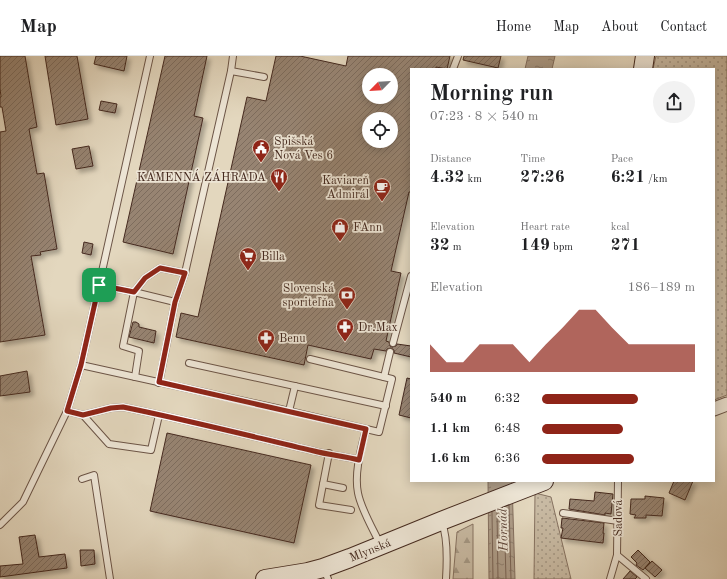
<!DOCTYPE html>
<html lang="en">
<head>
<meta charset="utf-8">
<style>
	:root { --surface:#fff; --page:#f2f2f2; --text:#202124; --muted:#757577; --line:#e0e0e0; --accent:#8f2418 }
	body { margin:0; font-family:"Old Standard TT",serif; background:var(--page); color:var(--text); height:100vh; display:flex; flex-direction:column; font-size:15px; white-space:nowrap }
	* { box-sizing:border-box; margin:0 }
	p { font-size:13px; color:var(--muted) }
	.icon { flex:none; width:22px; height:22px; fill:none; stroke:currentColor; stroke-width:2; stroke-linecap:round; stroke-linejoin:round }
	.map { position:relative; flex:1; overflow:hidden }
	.panel { position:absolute; left:410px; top:12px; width:305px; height:414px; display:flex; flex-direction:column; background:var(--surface); border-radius:0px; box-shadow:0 2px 10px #0003 }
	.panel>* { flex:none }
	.needle { width:26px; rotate:246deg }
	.buttons { position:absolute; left:362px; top:12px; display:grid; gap:8px }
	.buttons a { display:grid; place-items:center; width:36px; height:36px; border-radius:50%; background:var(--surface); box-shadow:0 2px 10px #0003; font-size:20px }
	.pin { position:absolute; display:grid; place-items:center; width:34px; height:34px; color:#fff; margin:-17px; border-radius:8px; box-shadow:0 2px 6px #0006 }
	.round { display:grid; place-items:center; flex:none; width:42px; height:42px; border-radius:21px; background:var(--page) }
	.overview { display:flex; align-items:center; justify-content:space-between; height:68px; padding:0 20px }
	h1 { font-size:22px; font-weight:700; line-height:30px }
	.stats { display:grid; grid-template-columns:repeat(3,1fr); gap:6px; height:68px; padding:4px 20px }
	.stats div { display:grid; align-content:center }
	.stats b { font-size:17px; font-weight:700 }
	.stats small { font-size:11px; font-weight:400 }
	.stats p { font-size:11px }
	.chart { height:112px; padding:8px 20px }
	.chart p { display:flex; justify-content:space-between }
	.chart svg { width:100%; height:72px; margin-top:4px; fill:var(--accent); opacity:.7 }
	ul { padding:0 20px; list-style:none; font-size:13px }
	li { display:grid; grid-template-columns:64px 48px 1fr; align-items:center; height:30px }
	li i { height:10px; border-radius:5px; background:var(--accent) }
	header { display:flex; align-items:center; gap:24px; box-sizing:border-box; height:56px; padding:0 20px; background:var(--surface); border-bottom:1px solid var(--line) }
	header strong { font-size:19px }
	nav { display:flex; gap:22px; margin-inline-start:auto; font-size:14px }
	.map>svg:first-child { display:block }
	.green { fill:url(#green-dots); stroke:#867261 }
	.forest { fill:url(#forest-firs); stroke:#867261 }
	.water { fill:url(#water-ripples); stroke:#836e5e }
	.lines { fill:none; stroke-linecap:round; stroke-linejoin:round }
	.shore { stroke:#796354; stroke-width:1 }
	.building { fill:url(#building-hatch); stroke:#452a1f; fill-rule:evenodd; filter:url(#shadow) }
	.lane-casing { stroke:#6c5547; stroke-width:8 }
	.street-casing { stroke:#6c5547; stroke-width:15 }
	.secondary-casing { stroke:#452a1f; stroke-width:20 }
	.lane { stroke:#ede5d5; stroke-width:6 }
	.street { stroke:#ede5d5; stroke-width:13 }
	.secondary { stroke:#ede5d5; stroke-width:18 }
	.route-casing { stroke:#fff; stroke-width:8 }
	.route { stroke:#8f2418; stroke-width:5 }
	.labels { text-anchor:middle; stroke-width:3.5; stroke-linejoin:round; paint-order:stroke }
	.poi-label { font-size:12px; fill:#452a1f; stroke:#ede5d5; text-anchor:start }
	.street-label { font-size:12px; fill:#452a1f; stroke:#ede5d5 }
	.water-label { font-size:13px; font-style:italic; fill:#5f4639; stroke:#ede5d5 }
</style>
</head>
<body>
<header>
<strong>Map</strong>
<nav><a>Home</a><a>Map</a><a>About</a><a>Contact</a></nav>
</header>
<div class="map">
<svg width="727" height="523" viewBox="0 0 727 523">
	<defs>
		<pattern id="green-dots" width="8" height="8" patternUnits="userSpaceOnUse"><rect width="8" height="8" fill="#c8baa3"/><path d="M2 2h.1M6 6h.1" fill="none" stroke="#a49784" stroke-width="1.8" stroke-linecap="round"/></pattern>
		<pattern id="forest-firs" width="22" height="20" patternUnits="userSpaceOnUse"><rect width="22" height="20" fill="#c8baa3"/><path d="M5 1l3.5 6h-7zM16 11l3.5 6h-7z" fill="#a49784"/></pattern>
		<pattern id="water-ripples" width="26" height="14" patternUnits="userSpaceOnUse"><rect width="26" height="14" fill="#ad9c88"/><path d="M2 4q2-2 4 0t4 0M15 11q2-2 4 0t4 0" fill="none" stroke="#8f7f6f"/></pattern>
		<pattern id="building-hatch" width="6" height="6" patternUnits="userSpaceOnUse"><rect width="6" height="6" fill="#978472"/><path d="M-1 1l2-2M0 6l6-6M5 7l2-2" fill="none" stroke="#7d6c5d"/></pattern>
		<filter id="shadow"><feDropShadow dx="3.5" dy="3.5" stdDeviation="2" flood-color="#0004"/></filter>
	</defs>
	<rect width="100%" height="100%" fill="#e3d7be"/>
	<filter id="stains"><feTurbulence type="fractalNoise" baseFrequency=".005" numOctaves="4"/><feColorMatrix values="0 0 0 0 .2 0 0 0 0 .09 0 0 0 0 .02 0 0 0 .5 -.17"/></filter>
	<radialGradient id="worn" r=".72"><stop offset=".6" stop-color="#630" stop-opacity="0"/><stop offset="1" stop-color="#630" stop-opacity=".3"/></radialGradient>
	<!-- green -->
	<g class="green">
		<path d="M656 0H727V339L714 344V13H653Z"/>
		<path d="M535 437 551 441 571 523H534Z"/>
	</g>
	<!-- forest -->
	<path class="forest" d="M473 468V523H453L457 476Z"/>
	<!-- water -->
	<g class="water">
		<path d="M528 0H555L552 13H525Z"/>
		<path d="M488 425H512L515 523H489Z"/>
	</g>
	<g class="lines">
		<!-- shore -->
		<g class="shore">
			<path d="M509 449 511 523"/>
			<path d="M504 451 506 523"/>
			<path d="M497 454 498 523"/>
			<path d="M492 456 493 523"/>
		</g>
	</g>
	<!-- building -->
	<g class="building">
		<path d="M0 0H25L37 71 29 73 37 118 44 117 57 193 40 196 41 199 31 200 45 279 0 286V76L6 75 2 51H0V41H1L0 32Z"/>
		<path d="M45 0H77L88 63 56 69Z"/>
		<path d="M96 0H127L124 15 94 8Z"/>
		<path d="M165 0H207L194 60 203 62 173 198 123 186Z"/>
		<path d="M276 0H300L346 10 348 0H450L447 13 436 11V13H411V136H409L391 215 401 217 386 285 389 286 390 290 392 291 396 290 397 288 411 290V301L394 297V294L391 292 387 293 386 295 374 293 371 303 308 289 304 309 176 281 181 257 198 261 247 41 266 45ZM369 19H391V41H369ZM369 63H391V85H369Z"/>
		<path d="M464 0H501L498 12 463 4Z"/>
		<path d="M101 45 117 48 115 57 99 54Z"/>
		<path d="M89 90 93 110 76 113 72 93Z"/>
		<path d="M84 186 93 188 91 199 82 197Z"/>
		<path d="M133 266H136L139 268V271L156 275 154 287 129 281Z"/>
		<path d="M27 315 30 336 0 340V320Z"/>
		<path d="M407 322 411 323V362L399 359Z"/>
		<path d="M167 377 311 409 294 487 150 455Z"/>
		<path d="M674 425H693L685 444 669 437Z"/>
		<path d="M595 436 613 438 611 458 605 457V459L569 453 570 443 594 445Z"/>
		<path d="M645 440 664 442 662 460 646 459V462H634L636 459 630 458 631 443H645Z"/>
		<path d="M562 462 604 467 603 477H604L603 487 561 482 563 472H561Z"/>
		<path d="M35 479 39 501 65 498 67 512 0 521V510L23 508 19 481Z"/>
		<path d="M80 494H94L95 508 81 510Z"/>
		<path d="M638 494 650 506 643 514 636 509 637 507 631 501Z"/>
		<path d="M652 505 662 514 655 521 645 512Z"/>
		<path d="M630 515 637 521 635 523H623Z"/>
	</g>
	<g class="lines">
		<!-- lane casing -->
		<g class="lane-casing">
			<g id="lane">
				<path d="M453 13 458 0"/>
				<path d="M231 15 264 21"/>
				<path d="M99 229 150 0"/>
				<path d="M393 287 411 220"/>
				<path d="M189 307 386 350"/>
				<path d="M81 309 276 352 379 376 392 323 310 303"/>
				<path d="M135 321 139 295 123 290 134 236 145 222 160 212 185 217"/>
				<path d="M384 321 390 296"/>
				<path d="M159 327 175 246 185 217 231 15 233 0"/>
				<path d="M67 355 83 359 111 352 123 351C187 364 250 380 314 395 329 399 344 400 359 404"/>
				<path d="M289 355 295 330"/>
				<path d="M83 359 109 388 151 394 159 359"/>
				<path d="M366 373C361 393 354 417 358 437 361 453 373 473 380 488"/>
				<path d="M329 397 319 449 351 454"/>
				<path d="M82 423 94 419 110 523"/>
				<path d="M323 428 343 432"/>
				<path d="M563 457 618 465"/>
				<path d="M442 467C448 482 447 507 446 523"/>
				<path d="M0 469 23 446 67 355 81 309 99 229 134 236 175 246"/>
				<path d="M617 499 618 425"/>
				<path d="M324 513 328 523"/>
				<path d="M610 523 617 499 646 523"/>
			</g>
		</g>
		<!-- street casing -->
		<g class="street-casing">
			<path id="street" d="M714 353 727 348"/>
		</g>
		<!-- secondary casing -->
		<g class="secondary-casing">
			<g id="secondary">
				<path d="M643 13 645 0"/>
				<path d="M265 523 308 516 323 512 350 502 441 465 544 425"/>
			</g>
		</g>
		<!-- lane -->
		<use href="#lane" class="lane"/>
		<!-- street -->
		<use href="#street" class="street"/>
		<!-- secondary -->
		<use href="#secondary" class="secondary"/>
	</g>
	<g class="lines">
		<!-- route casing -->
		<g class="route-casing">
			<path id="route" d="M160 212 185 217 175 246 159 326 366 373 359 404C344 400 329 399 314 395 250 380 187 364 123 351L111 352 83 359 67 355 81 309 99 229 134 236 145 222Z"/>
		</g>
		<!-- route -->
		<use href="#route" class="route"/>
	</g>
	<!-- icons -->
	<defs>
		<g id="civic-pin" transform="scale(0.9)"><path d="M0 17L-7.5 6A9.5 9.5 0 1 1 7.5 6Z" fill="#8f2418" stroke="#ede5d5"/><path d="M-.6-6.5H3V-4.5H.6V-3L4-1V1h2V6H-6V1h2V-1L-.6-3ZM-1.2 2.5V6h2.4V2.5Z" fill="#fff"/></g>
		<g id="restaurant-pin" transform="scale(0.9)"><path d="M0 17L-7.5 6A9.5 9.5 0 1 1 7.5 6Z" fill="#8f2418" stroke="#ede5d5"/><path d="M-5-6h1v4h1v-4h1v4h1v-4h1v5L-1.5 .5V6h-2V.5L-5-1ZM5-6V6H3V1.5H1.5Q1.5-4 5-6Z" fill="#fff"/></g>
		<g id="cafe-pin" transform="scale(0.9)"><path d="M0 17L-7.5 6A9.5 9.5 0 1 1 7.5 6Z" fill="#8f2418" stroke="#ede5d5"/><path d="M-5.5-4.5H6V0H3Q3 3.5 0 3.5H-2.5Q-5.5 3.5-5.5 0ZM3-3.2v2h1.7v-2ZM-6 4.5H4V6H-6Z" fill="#fff"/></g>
		<g id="shop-pin" transform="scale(0.9)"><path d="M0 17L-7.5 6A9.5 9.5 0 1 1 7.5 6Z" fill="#8f2418" stroke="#ede5d5"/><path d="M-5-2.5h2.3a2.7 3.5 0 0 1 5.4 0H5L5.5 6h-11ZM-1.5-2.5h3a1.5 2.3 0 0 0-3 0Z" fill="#fff"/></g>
		<g id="supermarket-pin" transform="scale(0.9)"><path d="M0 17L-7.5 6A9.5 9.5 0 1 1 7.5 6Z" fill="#8f2418" stroke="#ede5d5"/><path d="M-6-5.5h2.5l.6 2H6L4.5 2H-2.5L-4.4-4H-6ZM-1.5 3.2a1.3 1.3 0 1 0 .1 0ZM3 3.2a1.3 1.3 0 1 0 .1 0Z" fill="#fff"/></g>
		<g id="bank-pin" transform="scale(0.9)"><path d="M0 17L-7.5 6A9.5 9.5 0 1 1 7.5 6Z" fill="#8f2418" stroke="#ede5d5"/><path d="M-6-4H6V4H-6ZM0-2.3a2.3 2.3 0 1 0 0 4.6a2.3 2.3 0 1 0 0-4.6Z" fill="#fff"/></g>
		<g id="pharmacy-pin" transform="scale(0.9)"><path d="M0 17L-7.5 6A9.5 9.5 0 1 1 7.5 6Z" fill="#8f2418" stroke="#ede5d5"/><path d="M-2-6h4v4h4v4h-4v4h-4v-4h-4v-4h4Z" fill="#fff"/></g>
	</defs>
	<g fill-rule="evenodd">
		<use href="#civic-pin" x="261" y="92"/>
		<use href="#restaurant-pin" x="279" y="121"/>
		<use href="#cafe-pin" x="382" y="131"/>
		<use href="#shop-pin" x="340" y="171"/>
		<use href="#supermarket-pin" x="248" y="200"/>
		<use href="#bank-pin" x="347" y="239"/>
		<use href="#pharmacy-pin" x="345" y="271"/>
		<use href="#pharmacy-pin" x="266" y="282"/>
	</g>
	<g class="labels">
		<!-- poi labels -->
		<g class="poi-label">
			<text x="274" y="89">Spišská<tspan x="274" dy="14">Nová Ves 6</tspan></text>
			<text x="266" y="125" text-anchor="end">KAMENNÁ ZÁHRADA</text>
			<text x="369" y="128" text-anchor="end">Kaviareň<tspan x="369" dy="14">Admirál</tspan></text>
			<text x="353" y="175">FAnn</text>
			<text x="261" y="204">Billa</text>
			<text x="334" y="236" text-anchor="end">Slovenská<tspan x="334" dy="14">sporiteľňa</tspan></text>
			<text x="358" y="275">Dr.Max</text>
			<text x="279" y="286">Benu</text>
		</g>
		<!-- street labels -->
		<g class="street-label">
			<text transform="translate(618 462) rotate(-90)" y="4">Sadová</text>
			<text transform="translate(370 494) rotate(-22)" y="4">Mlynská</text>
		</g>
		<!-- water labels -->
		<g class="water-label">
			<text transform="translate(502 474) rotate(-91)" y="5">Hornád</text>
		</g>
	</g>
	<rect width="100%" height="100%" filter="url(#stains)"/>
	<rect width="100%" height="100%" fill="url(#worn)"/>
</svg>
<div class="buttons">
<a><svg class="needle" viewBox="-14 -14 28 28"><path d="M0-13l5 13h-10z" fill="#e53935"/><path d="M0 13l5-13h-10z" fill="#757577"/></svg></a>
<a><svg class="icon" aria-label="locate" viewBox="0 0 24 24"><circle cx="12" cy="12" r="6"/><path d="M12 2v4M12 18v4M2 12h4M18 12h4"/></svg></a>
</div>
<div class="pin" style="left:99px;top:229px;background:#1e9e55"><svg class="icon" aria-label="arrive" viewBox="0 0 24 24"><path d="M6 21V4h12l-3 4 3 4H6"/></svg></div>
<section class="panel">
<div class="overview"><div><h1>Morning run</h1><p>07:23 · 8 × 540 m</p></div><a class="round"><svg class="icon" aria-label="share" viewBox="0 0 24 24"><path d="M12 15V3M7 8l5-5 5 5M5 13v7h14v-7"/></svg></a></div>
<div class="stats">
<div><p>Distance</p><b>4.32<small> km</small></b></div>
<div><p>Time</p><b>27:26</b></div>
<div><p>Pace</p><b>6:21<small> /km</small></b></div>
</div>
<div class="stats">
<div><p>Elevation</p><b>32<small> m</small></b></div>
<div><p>Heart rate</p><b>149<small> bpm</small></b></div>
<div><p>kcal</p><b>271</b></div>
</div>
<div class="chart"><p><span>Elevation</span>186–189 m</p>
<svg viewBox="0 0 160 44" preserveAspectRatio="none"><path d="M0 44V27L10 38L20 38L30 27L40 27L50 27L60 38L70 27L80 17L90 6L100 6L110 17L120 27L130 27L140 27L150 27L160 27V44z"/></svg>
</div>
<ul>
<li><b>540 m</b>6:32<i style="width:63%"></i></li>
<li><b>1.1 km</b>6:48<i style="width:53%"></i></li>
<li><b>1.6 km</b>6:36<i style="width:60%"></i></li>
</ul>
</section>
</div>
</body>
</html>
